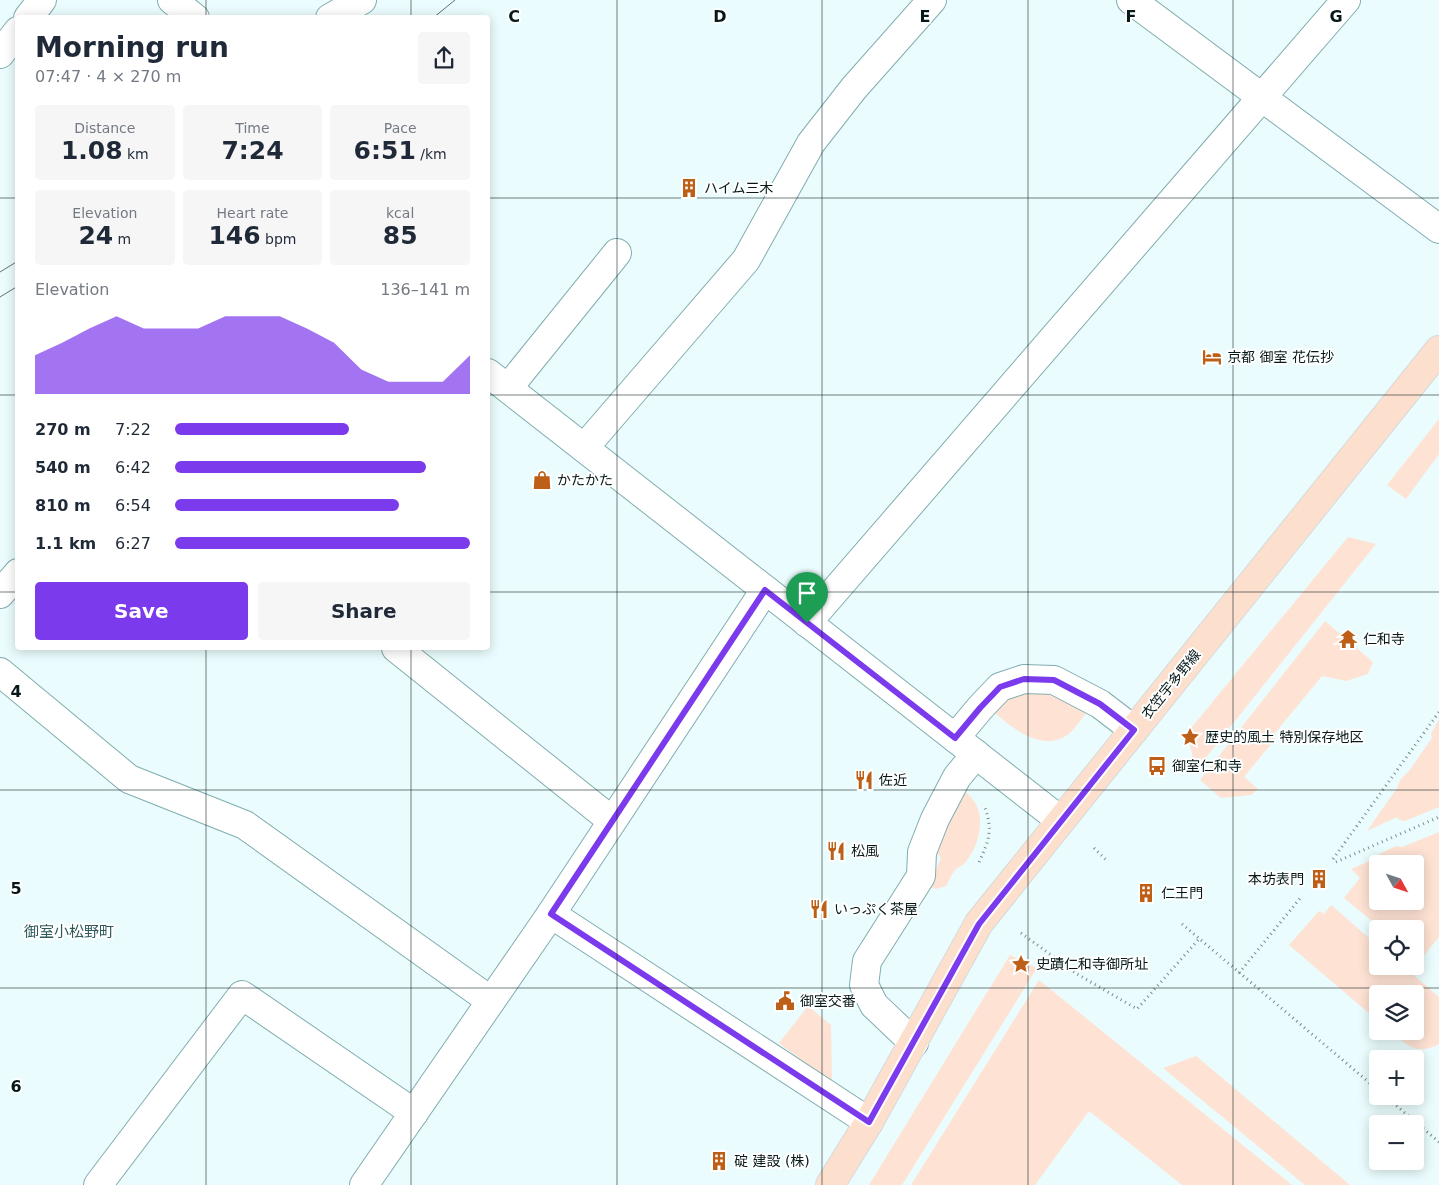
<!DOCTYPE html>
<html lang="en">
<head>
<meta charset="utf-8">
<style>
	:root { --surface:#fff; --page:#f6f6f7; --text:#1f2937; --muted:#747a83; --accent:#7c3aed }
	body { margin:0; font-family:"DejaVu Sans","Noto Sans JP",sans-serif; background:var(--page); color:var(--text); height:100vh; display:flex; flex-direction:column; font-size:19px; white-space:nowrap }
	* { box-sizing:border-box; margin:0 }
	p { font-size:16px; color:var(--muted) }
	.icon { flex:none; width:28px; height:28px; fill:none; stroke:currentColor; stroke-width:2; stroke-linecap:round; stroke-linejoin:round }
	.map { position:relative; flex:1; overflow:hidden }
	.details { position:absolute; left:15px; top:15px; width:475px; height:635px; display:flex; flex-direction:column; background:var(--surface); border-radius:5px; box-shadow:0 2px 12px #0003 }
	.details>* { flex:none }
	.needle { width:32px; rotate:130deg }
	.controls { position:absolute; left:1369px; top:855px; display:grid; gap:10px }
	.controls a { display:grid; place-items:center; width:55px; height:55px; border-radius:5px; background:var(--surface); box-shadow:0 2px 12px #0003; font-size:25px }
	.pin { position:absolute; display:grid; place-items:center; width:42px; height:42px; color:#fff; margin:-51px -21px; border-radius:50% 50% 50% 0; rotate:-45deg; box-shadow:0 0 5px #0007 }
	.pin .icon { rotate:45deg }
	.round { display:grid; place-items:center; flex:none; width:52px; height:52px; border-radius:5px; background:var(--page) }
	.summary { display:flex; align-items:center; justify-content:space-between; height:85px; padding:0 20px }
	h1 { font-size:28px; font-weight:700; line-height:38px }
	.stats { display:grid; grid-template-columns:repeat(3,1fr); gap:8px; height:85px; padding:5px 20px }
	.stats div { display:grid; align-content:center; border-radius:5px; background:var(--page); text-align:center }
	.stats b { font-size:25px; font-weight:700 }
	.stats small { font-size:14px; font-weight:400 }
	.stats p { font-size:14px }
	.chart { height:140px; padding:10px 20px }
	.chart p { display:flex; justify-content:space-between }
	.chart svg { width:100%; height:90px; margin-top:5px; fill:var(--accent); opacity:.7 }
	.action { display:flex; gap:10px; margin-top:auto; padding:10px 20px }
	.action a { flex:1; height:58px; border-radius:5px; background:var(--accent); color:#fff; font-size:20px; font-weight:700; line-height:58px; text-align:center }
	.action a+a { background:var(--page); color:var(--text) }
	ul { padding:0 20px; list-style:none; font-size:16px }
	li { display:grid; grid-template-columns:80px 60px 1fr; align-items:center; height:38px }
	li i { height:12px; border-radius:6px; background:var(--accent) }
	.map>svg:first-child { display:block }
	.green { fill:#fee3d4; fill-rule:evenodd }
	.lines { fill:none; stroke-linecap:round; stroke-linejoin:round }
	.minor-casing { stroke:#81adaf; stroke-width:30 }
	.major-casing { stroke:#d7dada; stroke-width:30 }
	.path { stroke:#788a8b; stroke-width:3; stroke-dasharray:1 4; stroke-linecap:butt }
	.minor { stroke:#fff; stroke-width:28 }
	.major { stroke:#fddfce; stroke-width:28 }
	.tram { stroke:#5f7172; stroke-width:1 }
	.route-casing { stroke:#fff; stroke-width:10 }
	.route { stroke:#7c3aed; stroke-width:6 }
	.grid { fill:none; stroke:#061818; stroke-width:1; stroke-opacity:0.55 }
	.labels { text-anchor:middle; stroke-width:4; stroke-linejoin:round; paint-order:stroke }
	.poi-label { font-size:14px; fill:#061818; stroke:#fff; text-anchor:start }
	.street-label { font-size:14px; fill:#061818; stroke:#fff }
	.neighbourhood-label { font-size:15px; fill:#2e595b; stroke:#fff }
	.grid-label { font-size:16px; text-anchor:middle; font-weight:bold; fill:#061818; stroke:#fff; stroke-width:4; stroke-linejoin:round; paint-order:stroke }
</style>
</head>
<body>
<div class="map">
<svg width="1439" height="1185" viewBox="0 0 1439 1185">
	<rect width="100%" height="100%" fill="#eafcfd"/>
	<!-- green -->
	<g class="green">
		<path d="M1439 419V454L1406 499 1387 485Z"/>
		<path d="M1348 537 1376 544 1196 770 1187 733Z"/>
		<path d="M1325 621 1373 662 1368 674 1346 681 1322 676 1275 733V739L1244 777 1258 789 1251 795 1221 798 1200 780Z"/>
		<path d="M1038 688 1073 701 1087 712C1082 718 1076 727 1070 733 1042 755 1012 727 991 710L1019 690Z"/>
		<path d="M1439 719V807L1405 821 1399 820 1397 817 1367 831 1397 788 1400 780 1409 771 1432 738 1431 734Z"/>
		<path d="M961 789C972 796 978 804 980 818 981 835 975 852 963 865 961 866 958 867 956 869 952 873 949 881 946 886L936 889 929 887 941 858 936 852Z"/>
		<path d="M1439 832V937L1420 960 1415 956V929H1382L1344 898 1360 878 1351 869 1367 862 1371 858 1396 846 1402 847ZM1378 864H1415V901H1378Z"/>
		<path d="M1331 905 1377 945 1378 966H1403L1439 997V1044C1416 1056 1408 1046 1391 1031H1415V994H1378L1377 1020 1289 945 1319 911 1324 914Z"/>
		<path d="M1010 955 1037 968 902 1185H869Z"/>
		<path d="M1039 980 1292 1185H1182L1089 1111 1035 1185H911Z"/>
		<path d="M808 1006 831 1025 832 1084 779 1043Z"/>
		<path d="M1196 1056 1350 1185H1305L1163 1068Z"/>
	</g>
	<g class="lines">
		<!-- minor casing -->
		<g class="minor-casing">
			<g id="minor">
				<path d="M172 0 195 18"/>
				<path d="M1131 0 1439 229"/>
				<path d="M28 18 42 0"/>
				<path d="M330 18 362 0"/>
				<path d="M0 54 18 31"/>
				<path d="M488 373 1060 820"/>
				<path d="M508 388 617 253"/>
				<path d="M584 448 746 260 811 143 854 88 932 0"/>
				<path d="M0 594 18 573"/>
				<path d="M807 623 1346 0"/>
				<path d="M396 648 611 820"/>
				<path d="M0 672 129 779 245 825 491 1001"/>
				<path d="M955 738 980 708 1000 687 1024 679 1054 680 1100 704 1134 730"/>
				<path d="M551 914 869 1122"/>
				<path d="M914 1043 874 1005 864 985 867 961 921 876 922 852 935 819 957 777 976 754"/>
				<path d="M98 1185 242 995 414 1113"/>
				<path d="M364 1185 551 914 765 590"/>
			</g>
		</g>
		<!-- major casing -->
		<g class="major-casing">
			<path id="major" d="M830 1185 869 1122 979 923 1439 350"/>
		</g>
		<!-- path -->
		<g class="path">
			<path d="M1094 848 1108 862"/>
			<path d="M1333 859 1439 712"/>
			<path d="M979 862C989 841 993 830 985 808"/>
			<path d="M1336 862 1439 817"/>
			<path d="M1182 924 1378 1090"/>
			<path d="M1021 933 1077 974 1137 1009 1199 939"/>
			<path d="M1239 973 1302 896"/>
			<path d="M1385 1096 1439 1142"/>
		</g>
		<!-- minor -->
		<use href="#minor" class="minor"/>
		<!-- major -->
		<use href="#major" class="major"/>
		<!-- tram -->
		<g class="tram">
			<path d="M433 18 455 0"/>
			<path d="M0 272 18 261"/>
			<path d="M0 297 18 286"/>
		</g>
	</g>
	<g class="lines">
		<!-- route casing -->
		<g class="route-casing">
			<path id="route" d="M765 590 955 738 980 708 1000 687 1024 679 1054 680 1100 704 1134 730 979 924 869 1122 551 914Z"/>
		</g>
		<!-- route -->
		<use href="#route" class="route"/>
	</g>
	<!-- grid -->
	<path class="grid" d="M206 0V18M411 0V18M617 0V1185M822 0V1185M1028 0V1185M1233 0V1185M0 198H18M488 198H1439M0 395H18M488 395H1439M0 592H18M488 592H1439M206 648V1185M411 648V1185M0 790H1439M0 988H1439"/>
	<!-- icons -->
	<defs>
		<g id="building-bare" transform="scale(1.5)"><path d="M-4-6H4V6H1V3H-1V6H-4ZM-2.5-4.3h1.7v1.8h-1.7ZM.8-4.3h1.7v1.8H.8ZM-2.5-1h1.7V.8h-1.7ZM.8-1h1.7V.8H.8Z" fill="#be5f17" stroke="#fff" stroke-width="2.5" paint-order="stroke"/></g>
		<g id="hotel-bare" transform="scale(1.5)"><path d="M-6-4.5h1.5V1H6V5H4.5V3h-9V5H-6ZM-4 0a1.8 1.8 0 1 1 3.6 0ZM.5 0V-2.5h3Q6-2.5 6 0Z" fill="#be5f17" stroke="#fff" stroke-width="2.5" paint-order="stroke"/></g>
		<g id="shop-bare" transform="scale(1.5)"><path d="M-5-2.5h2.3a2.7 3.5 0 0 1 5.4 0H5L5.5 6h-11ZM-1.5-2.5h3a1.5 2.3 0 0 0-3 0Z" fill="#be5f17" stroke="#fff" stroke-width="2.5" paint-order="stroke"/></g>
		<g id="temple-bare" transform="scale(1.5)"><path d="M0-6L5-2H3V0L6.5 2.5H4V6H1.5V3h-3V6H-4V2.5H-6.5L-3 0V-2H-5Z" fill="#be5f17" stroke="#fff" stroke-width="2.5" paint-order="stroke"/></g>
		<g id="sight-bare" transform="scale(1.5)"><path d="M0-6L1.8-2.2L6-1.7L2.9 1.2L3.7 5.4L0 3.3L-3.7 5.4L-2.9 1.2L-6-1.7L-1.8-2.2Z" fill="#be5f17" stroke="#fff" stroke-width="2.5" paint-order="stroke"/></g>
		<g id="bus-bare" transform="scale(1.5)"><path d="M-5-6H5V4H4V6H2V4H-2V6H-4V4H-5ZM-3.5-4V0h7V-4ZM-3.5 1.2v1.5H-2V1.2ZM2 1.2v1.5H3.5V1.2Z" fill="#be5f17" stroke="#fff" stroke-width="2.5" paint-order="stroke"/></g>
		<g id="restaurant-bare" transform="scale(1.5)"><path d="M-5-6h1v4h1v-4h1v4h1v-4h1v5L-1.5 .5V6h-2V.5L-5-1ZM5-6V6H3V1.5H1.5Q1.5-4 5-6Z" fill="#be5f17" stroke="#fff" stroke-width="2.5" paint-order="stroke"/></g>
		<g id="civic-bare" transform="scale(1.5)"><path d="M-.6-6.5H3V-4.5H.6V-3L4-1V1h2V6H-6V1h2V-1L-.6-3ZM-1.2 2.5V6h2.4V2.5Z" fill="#be5f17" stroke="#fff" stroke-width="2.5" paint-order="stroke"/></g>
	</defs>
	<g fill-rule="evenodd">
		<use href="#building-bare" x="689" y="188"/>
		<use href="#hotel-bare" x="1212" y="357"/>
		<use href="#shop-bare" x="542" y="480"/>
		<use href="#temple-bare" x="1348" y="639"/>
		<use href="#sight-bare" x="1190" y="737"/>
		<use href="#bus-bare" x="1157" y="766"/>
		<use href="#restaurant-bare" x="864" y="780"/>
		<use href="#restaurant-bare" x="836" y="851"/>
		<use href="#building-bare" x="1319" y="879"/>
		<use href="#building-bare" x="1146" y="893"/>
		<use href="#restaurant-bare" x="819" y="909"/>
		<use href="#sight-bare" x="1021" y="964"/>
		<use href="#civic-bare" x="785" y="1001"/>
		<use href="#building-bare" x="719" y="1161"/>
	</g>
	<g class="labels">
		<!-- poi labels -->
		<g class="poi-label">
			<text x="704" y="193">ハイム三木</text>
			<text x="1227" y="362">京都 御室 花伝抄</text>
			<text x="557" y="485">かたかた</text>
			<text x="1363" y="644">仁和寺</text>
			<text x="1205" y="742">歴史的風土 特別保存地区</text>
			<text x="1172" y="771">御室仁和寺</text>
			<text x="879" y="785">佐近</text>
			<text x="851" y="856">松風</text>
			<text x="1304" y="884" text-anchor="end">本坊表門</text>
			<text x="1161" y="898">仁王門</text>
			<text x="834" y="914">いっぷく茶屋</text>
			<text x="1036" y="969">史蹟仁和寺御所址</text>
			<text x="800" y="1006">御室交番</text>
			<text x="734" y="1166">碇 建設 (株)</text>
		</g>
		<!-- street labels -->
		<g class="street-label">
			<text transform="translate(1171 684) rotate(-51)" y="5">衣笠宇多野線</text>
		</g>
		<!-- neighbourhood labels -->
		<g class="neighbourhood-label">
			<text x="69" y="937">御室小松野町</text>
		</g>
	</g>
	<g class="grid-label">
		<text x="514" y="22">C</text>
		<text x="720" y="22">D</text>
		<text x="925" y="22">E</text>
		<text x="1131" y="22">F</text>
		<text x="1336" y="22">G</text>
		<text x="16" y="697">4</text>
		<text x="16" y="894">5</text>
		<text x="16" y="1092">6</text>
	</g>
</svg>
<div class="controls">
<a><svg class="needle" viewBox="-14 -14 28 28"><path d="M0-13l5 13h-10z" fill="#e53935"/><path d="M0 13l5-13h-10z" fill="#747a83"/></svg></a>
<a><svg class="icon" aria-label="locate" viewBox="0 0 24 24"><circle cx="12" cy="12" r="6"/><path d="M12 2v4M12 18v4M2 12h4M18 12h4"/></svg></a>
<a><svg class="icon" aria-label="layers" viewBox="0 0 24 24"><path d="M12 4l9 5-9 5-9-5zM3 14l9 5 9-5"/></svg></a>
<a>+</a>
<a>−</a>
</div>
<div class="pin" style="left:807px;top:623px;background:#1e9e55"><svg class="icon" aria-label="arrive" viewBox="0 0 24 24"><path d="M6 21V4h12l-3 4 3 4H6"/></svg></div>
<section class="details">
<div class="summary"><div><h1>Morning run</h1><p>07:47 · 4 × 270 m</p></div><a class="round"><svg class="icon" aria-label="share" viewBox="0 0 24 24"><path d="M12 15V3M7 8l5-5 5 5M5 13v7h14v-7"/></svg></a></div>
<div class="stats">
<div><p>Distance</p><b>1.08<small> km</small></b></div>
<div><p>Time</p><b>7:24</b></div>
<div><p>Pace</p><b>6:51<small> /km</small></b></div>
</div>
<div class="stats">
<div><p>Elevation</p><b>24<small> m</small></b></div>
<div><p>Heart rate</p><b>146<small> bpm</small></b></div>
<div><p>kcal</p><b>85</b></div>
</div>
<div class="chart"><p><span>Elevation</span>136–141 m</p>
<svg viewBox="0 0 160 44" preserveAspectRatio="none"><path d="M0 44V25L10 19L20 12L30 6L40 12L50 12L60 12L70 6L80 6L90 6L100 12L110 19L120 32L130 38L140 38L150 38L160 25V44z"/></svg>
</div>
<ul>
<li><b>270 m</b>7:22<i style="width:59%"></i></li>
<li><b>540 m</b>6:42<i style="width:85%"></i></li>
<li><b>810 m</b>6:54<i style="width:76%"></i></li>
<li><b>1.1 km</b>6:27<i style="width:100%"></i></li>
</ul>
<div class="action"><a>Save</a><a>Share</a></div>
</section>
</div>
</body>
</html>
